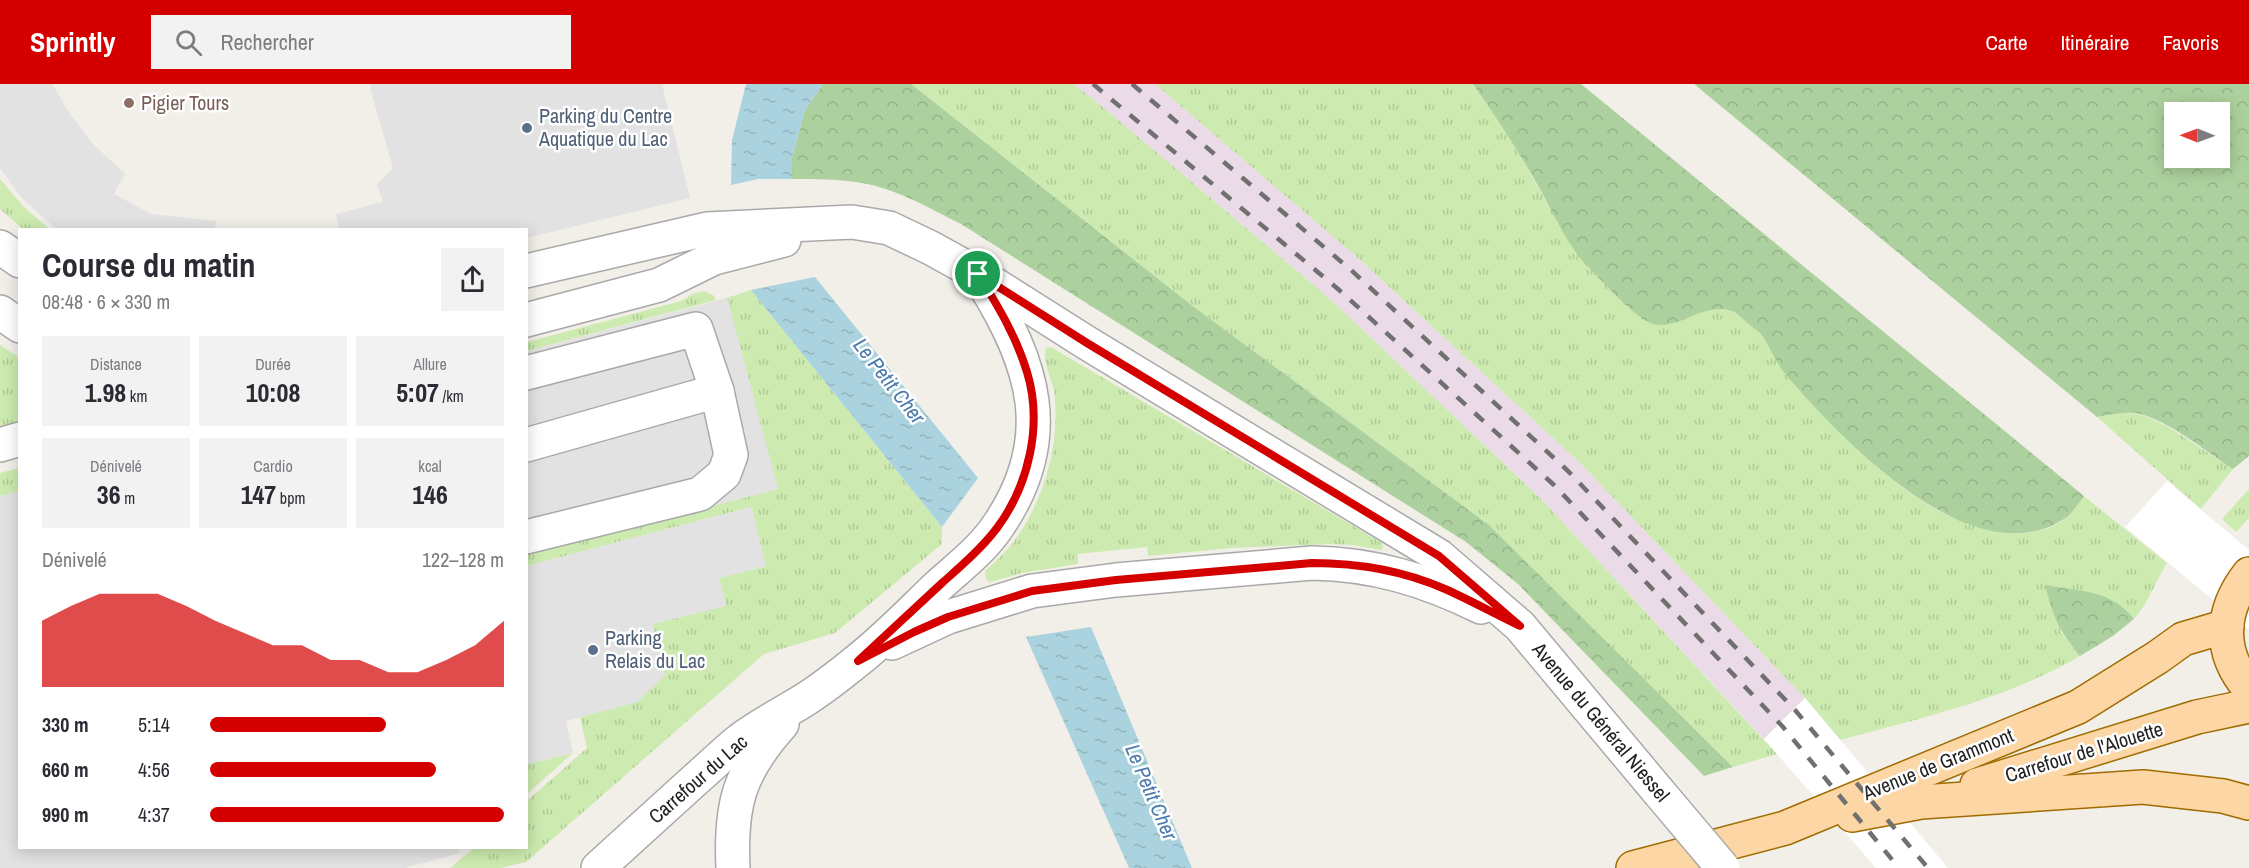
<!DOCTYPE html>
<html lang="fr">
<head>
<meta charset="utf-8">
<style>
	:root { --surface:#fff; --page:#f2f2f3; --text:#2b2b33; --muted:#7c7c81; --accent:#d40000 }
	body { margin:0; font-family:"Archivo Narrow",sans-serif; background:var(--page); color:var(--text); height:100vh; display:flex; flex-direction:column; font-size:22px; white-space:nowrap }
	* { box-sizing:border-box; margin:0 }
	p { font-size:20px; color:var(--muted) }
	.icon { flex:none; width:33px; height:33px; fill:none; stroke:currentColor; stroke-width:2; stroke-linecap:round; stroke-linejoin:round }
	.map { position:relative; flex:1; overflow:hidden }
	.details { position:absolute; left:18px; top:144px; width:510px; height:621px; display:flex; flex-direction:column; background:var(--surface); border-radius:0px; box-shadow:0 3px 15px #0003 }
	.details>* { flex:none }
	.needle { width:39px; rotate:271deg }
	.fabs { position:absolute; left:2164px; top:18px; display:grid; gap:12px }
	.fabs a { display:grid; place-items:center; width:66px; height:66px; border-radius:0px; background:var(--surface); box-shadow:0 3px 15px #0003; font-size:30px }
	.pin { position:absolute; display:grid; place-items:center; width:51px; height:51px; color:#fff; margin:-26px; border:3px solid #fff; border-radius:50%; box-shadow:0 2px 6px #0007 }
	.round { display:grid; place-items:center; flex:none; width:63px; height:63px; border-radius:0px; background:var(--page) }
	.summary { display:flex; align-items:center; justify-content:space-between; height:102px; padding:0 24px }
	h1 { font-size:33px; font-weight:700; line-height:45px }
	.metrics { display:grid; grid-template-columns:repeat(3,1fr); gap:9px; height:102px; padding:6px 24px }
	.metrics div { display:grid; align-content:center; border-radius:0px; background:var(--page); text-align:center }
	.metrics b { font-size:26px; font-weight:700 }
	.metrics small { font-size:16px; font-weight:400 }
	.metrics p { font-size:16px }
	.chart { height:168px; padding:12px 24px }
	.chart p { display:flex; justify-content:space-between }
	.chart svg { width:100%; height:108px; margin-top:6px; fill:var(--accent); opacity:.7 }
	ul { padding:0 24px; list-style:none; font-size:20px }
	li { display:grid; grid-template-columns:96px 72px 1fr; align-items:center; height:45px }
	li i { height:15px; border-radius:8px; background:var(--accent) }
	header { display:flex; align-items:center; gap:36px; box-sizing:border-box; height:84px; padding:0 30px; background:var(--accent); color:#fff }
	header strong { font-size:28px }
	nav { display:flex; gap:33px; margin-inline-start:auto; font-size:21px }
	.search { width:420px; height:54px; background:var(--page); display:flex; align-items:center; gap:15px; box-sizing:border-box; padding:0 21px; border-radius:0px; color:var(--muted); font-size:22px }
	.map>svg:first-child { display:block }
	.industrial { fill:#ebdbe8 }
	.grass { fill:url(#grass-tufts) }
	.forest { fill:url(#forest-crowns); fill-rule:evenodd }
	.parking { fill:#e2e2e2 }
	.water { fill:url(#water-ripples) }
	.pier { fill:#fff }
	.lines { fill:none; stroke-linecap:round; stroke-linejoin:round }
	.minor-casing { stroke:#a9a9a9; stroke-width:36 }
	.major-casing { stroke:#a06b00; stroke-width:36 }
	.minor { stroke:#fff; stroke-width:33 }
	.major { stroke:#fcd6a4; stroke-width:33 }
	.rail { stroke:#707070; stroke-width:4.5; stroke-dasharray:12 12; stroke-linecap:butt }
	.minor-bridge-casing { stroke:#a9a9a9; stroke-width:36; stroke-linecap:butt }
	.minor-bridge { stroke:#fff; stroke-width:33 }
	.route-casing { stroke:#fff; stroke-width:12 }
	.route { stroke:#d40000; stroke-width:8 }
	.education-dot { fill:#8d6e63; stroke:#fff; stroke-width:2 }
	.service-dot { fill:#5c6f8a; stroke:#fff; stroke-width:2 }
	.labels { text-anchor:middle; stroke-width:5; stroke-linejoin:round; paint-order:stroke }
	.education-label { font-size:20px; fill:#785e54; stroke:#fff; text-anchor:start }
	.service-label { font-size:20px; fill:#4e5e75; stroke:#fff; text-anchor:start }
	.street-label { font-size:20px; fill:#222; stroke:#fff }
	.water-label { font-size:21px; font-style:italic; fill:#4a7aab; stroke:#fff }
</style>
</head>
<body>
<header>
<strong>Sprintly</strong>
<div class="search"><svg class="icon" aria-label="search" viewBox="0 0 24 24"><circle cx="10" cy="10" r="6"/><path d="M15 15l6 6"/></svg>Rechercher</div>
<nav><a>Carte</a><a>Itinéraire</a><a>Favoris</a></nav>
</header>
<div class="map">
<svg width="2249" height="784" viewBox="0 0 2249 784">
	<defs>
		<pattern id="grass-tufts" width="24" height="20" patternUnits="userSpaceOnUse" patternTransform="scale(1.5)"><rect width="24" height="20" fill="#cdebb0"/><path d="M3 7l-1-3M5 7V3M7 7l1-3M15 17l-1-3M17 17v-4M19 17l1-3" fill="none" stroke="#b0c997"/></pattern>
		<pattern id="forest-crowns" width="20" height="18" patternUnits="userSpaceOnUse" patternTransform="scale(1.5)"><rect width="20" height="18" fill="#add19e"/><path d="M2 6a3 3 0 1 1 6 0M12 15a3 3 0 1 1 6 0" fill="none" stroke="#95b388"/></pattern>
		<pattern id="water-ripples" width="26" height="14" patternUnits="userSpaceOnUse" patternTransform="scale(1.5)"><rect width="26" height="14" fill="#aad3df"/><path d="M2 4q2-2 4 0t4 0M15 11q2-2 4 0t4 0" fill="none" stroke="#92b5bf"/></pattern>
	</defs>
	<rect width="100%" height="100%" fill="#f2efe9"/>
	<!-- industrial -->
	<path class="industrial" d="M1073 0H1155L1358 174 1580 379 1805 614 1764 655 1540 414 1329 214 1098 19Z"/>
	<!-- grass -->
	<g class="grass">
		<path d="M911 0H1073L1098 19 1329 214 1540 414 1777 670 1733 683 1489 441 1194 223Z"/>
		<path d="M1155 0H1473L1502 40 1565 150 1669 241C1685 233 1717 218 1734 228 1743 233 1755 244 1762 252 1768 260 1772 270 1779 278 1839 345 1898 423 1988 446 2014 453 2050 451 2070 430 2075 425 2079 418 2084 412L2167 479C2155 498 2149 518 2134 535 2123 520 2113 516 2096 510L2060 547 2080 572C2007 615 1921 634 1840 656L1805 614 1580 379 1358 174Z"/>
		<path d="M0 95 23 122 49 145H23L0 125Z"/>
		<path d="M751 206 942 443V460L835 549 764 570 526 778 501 784H450L474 764H526L527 717 587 664 580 633 637 618 653 540 725 522 719 494 766 482 751 423 527 482V470L777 405 727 214Z"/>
		<path d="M704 207 713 211 716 216 527 267V258L681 217 694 209Z"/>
		<path d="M0 261 20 274 19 345 0 350Z"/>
		<path d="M1047 263H1051L1382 459 1383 465 1380 466 1353 461 1330 460 1231 464 1148 472 1147 463 1078 470V480L1022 489 990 498 986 495 985 487C996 477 1009 465 1017 453 1045 413 1061 357 1054 307 1052 295 1040 274 1047 263Z"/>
		<path d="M2122 328 2143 331 2167 342 2233 385 2201 425 2097 333Z"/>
		<path d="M19 384V407L0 412V389Z"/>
		<path d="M2249 405V434L2236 448 2222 435Z"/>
		<path d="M573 669 527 710V680Z"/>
	</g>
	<!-- forest -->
	<g class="forest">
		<path d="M823 0H911L1194 223 1489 441 1733 683 1704 692 1518 500 1466 458 961 140C929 124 897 105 862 99 839 95 816 95 792 95V73L805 26Z"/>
		<path d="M1473 0H1581L2084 412C2079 419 2073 428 2067 433 1976 498 1841 355 1787 292 1777 280 1771 266 1763 253 1758 246 1749 241 1743 235 1740 233 1736 228 1732 227 1704 217 1678 247 1653 240 1635 234 1603 198 1589 184 1568 163 1555 132 1541 107 1520 70 1498 35 1473 0Z"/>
		<path d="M1694 0H2249V372L2233 385C2205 367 2176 342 2144 331 2129 326 2113 330 2097 333ZM2220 28V74H2175V28Z"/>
		<path d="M2045 501C2078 507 2113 506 2134 535L2113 552 2080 572C2058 545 2054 535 2045 501Z"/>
	</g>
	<!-- parking -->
	<g class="parking">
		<path d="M0 0H53L67 26 92 59 125 90 114 110 151 130 216 137 215 145H56L21 113 0 84Z"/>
		<path d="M371 0H662L690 114 527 154 526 146 339 145 336 130 383 118 377 100 393 84 370 4Z"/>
		<path d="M727 214 778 405 527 470V267Z"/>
		<path d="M19 407 20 764H458L460 769 405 784H0V412Z"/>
		<path d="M751 423 766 482 719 494 726 522 653 540 665 592 637 618 566 637 573 669 527 680V482Z"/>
	</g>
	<!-- water -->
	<g class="water">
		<path d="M746 0H823L805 26 792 73V95H758L731 101 732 56Z"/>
		<path d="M815 193 978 394 942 443 751 206Z"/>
		<path d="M1091 543 1192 784H1129L1026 553Z"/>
	</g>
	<!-- pier -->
	<g class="pier">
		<path d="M2167 397 2249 466V546L2125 443Z"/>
		<path d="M1805 614 1948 784H1876L1777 670 1764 655Z"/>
	</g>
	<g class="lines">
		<!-- minor casing -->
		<g class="minor-casing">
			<g id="minor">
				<path d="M0 163 20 177"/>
				<path d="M526 187 707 145 852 138 889 144 931 164 978 190 1087 259 1439 472 1520 542 1658 707"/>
				<path d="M0 228 20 242"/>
				<path d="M526 236 659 201 714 174 784 156"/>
				<path d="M526 289 696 245 717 307"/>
				<path d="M0 361 20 355"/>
				<path d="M526 361 717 307 731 371 724 390 700 410 526 453"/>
				<path d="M892 559 948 533 1032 507 1116 496 1312 479C1374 480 1426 496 1481 523"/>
				<path d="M598 784C631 754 663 725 696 695 711 682 725 668 740 656 761 640 784 629 806 615 823 604 841 590 857 577 885 555 911 528 937 503 958 484 982 466 998 442 1058 354 1034 280 982 197"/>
				<path d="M733 784C730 720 739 688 782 640"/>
			</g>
		</g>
		<!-- major casing -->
		<g class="major-casing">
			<g id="major">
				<path d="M2249 490C2220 527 2218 568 2249 604"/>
				<path d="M1977 701 2197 633 2249 622"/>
				<path d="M1852 731 1921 718 2143 703 2223 712 2249 719"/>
				<path d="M1633 784 1785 744 2078 623 2158 573 2183 555 2227 542"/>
			</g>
		</g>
		<!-- minor -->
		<use href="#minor" class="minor"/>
		<!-- major -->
		<use href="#major" class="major"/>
		<!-- rail -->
		<g class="rail">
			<path d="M1093 0 1338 205 1554 401 1783 643 1899 784"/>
			<path d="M1132 0 1351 186 1568 387 1795 626 1928 784"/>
		</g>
		<!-- minor-bridge casing -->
		<g class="minor-bridge-casing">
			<path id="minor-bridge" d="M1658 707 1723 784"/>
		</g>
		<!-- minor-bridge -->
		<use href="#minor-bridge" class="minor-bridge"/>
	</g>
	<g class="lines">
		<!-- route casing -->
		<g class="route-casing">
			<path id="route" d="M978 190 1087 259 1439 472 1520 542C1495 530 1470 516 1445 505 1404 487 1356 479 1312 479L1116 496 1032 507 948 533 914 548 858 577C886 551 914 525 942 499 961 482 981 465 997 444 1029 401 1043 340 1027 288 1016 252 998 222 978 190Z"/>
		</g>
		<!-- route -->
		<use href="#route" class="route"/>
	</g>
	<!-- markers -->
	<circle class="education-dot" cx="129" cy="19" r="6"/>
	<g class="service-dot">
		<circle cx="527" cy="44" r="6"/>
		<circle cx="593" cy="566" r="6"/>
	</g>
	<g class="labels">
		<!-- education labels -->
		<g class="education-label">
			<text x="141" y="26">Pigier Tours</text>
		</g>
		<!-- service labels -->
		<g class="service-label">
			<text x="539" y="39">Parking du Centre<tspan x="539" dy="23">Aquatique du Lac</tspan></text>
			<text x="605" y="561">Parking<tspan x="605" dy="23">Relais du Lac</tspan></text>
		</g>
		<!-- street labels -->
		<g class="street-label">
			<text transform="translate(1601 638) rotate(50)" y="7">Avenue du Général Niessel</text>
			<text transform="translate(2084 668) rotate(-17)" y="7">Carrefour de l'Alouette</text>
			<text transform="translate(1938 680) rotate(-22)" y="7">Avenue de Grammont</text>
			<text transform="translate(698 695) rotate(-41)" y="7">Carrefour du Lac</text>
		</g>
		<!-- water labels -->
		<g class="water-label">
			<text transform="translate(889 297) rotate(52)" y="7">Le Petit Cher</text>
			<text transform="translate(1151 708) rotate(67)" y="7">Le Petit Cher</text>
		</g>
	</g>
</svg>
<div class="fabs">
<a><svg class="needle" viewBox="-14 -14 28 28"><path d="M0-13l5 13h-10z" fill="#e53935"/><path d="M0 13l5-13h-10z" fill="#7c7c81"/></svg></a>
</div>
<div class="pin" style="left:978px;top:190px;background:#1e9e55"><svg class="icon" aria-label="arrive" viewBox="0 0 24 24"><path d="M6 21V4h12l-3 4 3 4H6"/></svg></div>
<section class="details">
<div class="summary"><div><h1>Course du matin</h1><p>08:48 · 6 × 330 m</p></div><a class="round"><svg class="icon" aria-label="share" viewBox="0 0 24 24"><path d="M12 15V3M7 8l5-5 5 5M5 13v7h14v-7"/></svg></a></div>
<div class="metrics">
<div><p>Distance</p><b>1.98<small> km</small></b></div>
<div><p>Durée</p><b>10:08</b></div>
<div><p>Allure</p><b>5:07<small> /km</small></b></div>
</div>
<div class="metrics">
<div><p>Dénivelé</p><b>36<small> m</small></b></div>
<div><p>Cardio</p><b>147<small> bpm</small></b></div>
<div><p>kcal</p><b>146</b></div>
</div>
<div class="chart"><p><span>Dénivelé</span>122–128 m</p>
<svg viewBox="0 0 160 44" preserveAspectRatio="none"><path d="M0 44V17L10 11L20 6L30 6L40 6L50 11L60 17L70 22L80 27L90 27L100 33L110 33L120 38L130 38L140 33L150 27L160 17V44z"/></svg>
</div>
<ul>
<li><b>330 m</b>5:14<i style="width:60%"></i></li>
<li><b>660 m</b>4:56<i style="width:77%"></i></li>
<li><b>990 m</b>4:37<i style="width:100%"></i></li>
</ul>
</section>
</div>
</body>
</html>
